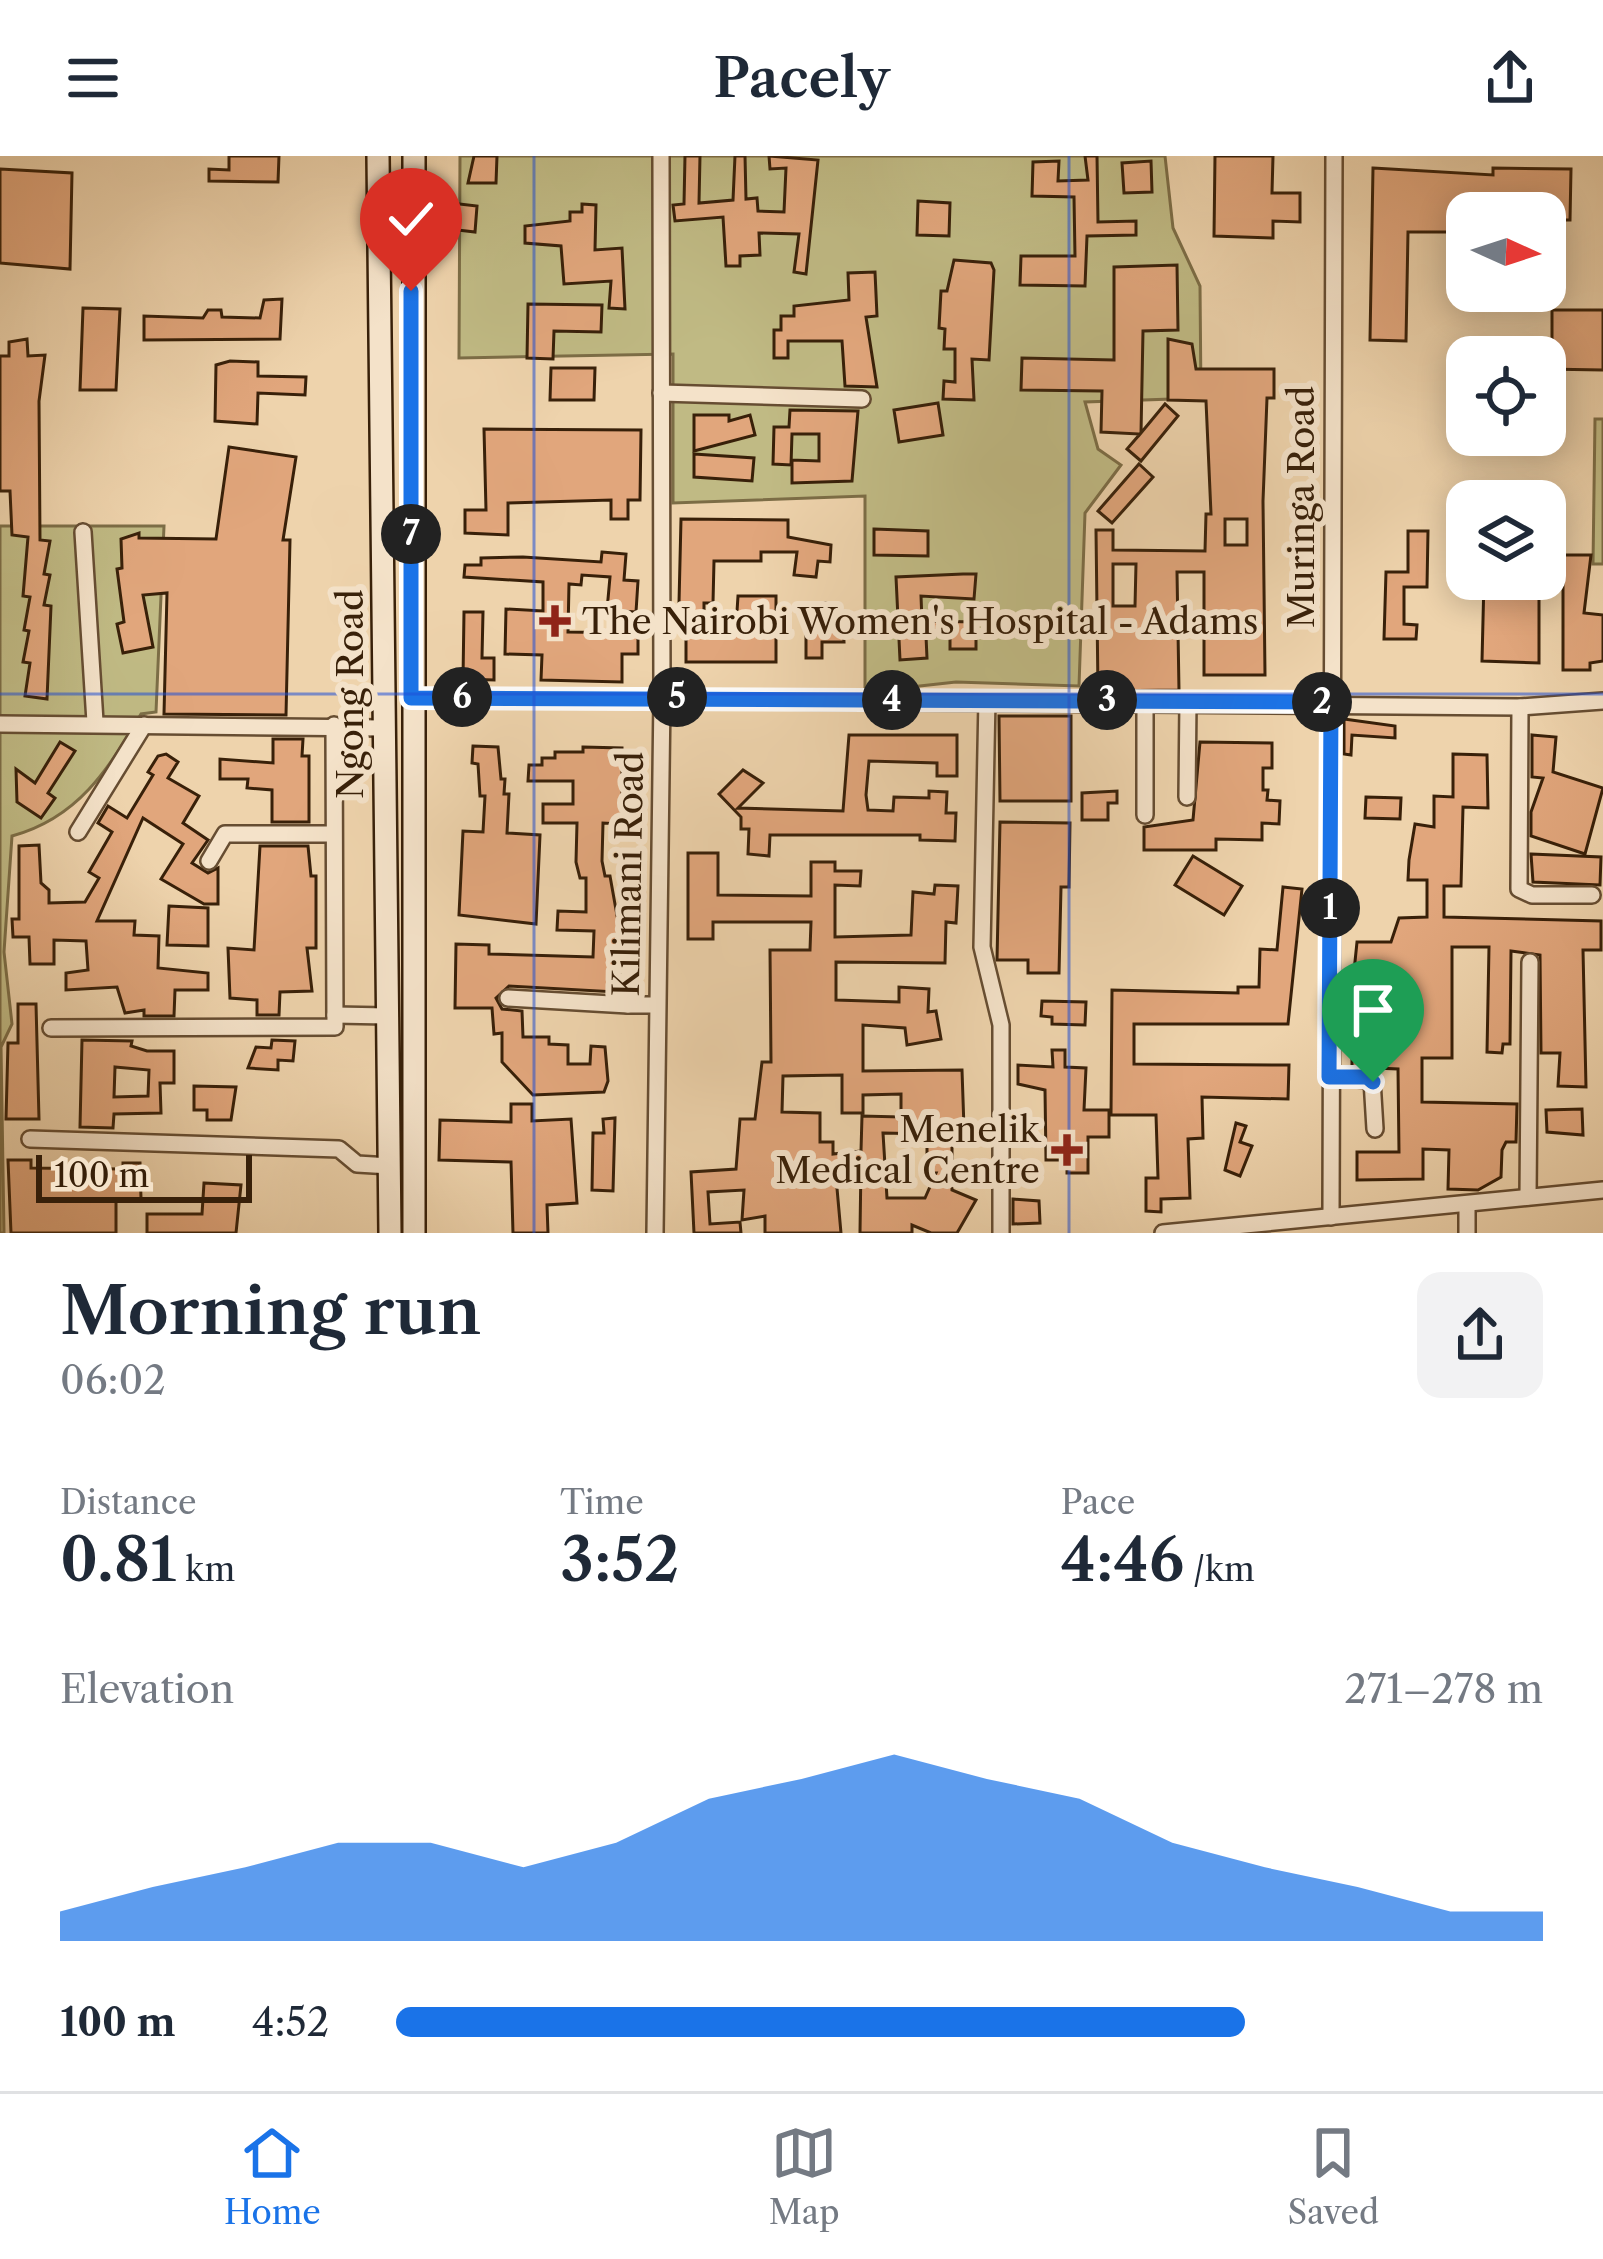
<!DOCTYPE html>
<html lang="en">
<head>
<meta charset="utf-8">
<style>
	:root { --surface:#fff; --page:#f2f2f3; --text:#1f2937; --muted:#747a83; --line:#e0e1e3; --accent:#1a73e8 }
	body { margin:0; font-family:"Libre Caslon Text",serif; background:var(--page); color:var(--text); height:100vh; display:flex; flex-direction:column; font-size:45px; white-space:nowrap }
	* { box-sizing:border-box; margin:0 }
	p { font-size:39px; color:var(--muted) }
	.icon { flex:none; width:66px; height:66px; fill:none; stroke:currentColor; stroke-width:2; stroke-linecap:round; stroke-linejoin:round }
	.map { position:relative; height:1077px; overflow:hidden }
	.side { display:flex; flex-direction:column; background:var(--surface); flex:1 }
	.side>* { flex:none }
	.needle { width:78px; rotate:93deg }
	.tools { position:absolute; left:1446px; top:36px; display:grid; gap:24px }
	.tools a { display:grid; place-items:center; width:120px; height:120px; border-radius:24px; background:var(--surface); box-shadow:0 6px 30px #0003; font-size:60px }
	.scale { position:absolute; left:36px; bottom:30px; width:216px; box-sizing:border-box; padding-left:12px; border:6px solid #382009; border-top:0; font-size:33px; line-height:42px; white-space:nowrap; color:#382009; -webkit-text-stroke:9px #f4e2c9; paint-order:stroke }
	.pin { position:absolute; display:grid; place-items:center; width:102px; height:102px; color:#fff; margin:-123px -51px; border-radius:50% 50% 50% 0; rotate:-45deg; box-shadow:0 0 12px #0007 }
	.pin .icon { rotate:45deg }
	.km { position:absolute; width:60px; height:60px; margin:-30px; border-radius:50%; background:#222; color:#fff; font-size:33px; line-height:60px; text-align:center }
	.round { display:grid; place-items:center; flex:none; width:126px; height:126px; border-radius:24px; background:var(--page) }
	.summary { display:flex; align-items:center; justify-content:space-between; height:204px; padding:0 60px }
	h1 { font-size:66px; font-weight:600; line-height:90px }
	.metrics { display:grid; grid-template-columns:repeat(3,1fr); gap:18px; height:204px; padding:12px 60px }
	.metrics div { display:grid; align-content:center }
	.metrics b { font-size:60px; font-weight:600 }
	.metrics small { font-size:33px; font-weight:400 }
	.metrics p { font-size:33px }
	.chart { height:336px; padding:24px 60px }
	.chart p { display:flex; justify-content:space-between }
	.chart svg { width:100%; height:216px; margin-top:12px; fill:var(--accent); opacity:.7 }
	ul { padding:0 60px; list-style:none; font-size:39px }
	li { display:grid; grid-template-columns:192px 144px 1fr; align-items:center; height:90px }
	li i { height:30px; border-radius:15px; background:var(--accent) }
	header { display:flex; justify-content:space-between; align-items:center; height:156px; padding:0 60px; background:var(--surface); font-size:54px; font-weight:600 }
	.tabs { display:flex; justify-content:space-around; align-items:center; height:168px; border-top:3px solid var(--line); background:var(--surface); font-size:33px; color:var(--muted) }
	.tabs a { display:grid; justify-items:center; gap:6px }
	.tabs .on { color:var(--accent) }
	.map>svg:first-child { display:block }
	.green { fill:#c0ba84; stroke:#7c6d46; stroke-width:3 }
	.building { fill:#e1a67c; stroke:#382009; stroke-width:3; fill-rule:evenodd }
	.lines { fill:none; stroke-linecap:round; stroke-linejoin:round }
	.minor-casing { stroke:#664d32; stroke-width:20 }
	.secondary-casing { stroke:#382009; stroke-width:26 }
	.minor { stroke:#f4e2c9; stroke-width:15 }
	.secondary { stroke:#f4e2c9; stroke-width:21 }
	.route-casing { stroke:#fff; stroke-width:24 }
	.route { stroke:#1a73e8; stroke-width:15 }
	.grid { fill:none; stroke:#1d4ed8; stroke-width:3; stroke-opacity:0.55 }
	.poi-dot { fill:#8f2418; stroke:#f4e2c9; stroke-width:4.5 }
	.labels { text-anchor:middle; stroke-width:12; stroke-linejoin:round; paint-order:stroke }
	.street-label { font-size:36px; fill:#382009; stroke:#f4e2c9 }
	.poi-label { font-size:36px; fill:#382009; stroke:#f4e2c9; text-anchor:start }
</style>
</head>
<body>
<header><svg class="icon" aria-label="menu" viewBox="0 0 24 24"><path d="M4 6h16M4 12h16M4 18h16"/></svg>Pacely<svg class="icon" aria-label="share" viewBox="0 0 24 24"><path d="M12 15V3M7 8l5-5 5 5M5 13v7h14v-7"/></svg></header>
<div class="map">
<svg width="1603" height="1077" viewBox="0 0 1603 1077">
	<rect width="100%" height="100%" fill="#eed3ac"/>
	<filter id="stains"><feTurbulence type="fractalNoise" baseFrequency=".00167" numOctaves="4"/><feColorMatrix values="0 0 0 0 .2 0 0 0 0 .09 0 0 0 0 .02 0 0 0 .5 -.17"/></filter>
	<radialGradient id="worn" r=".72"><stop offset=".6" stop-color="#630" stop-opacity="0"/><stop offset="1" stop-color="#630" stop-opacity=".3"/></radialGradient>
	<!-- green -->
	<g class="green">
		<path d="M460 0H1165L1173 72 1200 130 1201 242 1085 246 1098 293 1121 309 1085 357 1079 530 956 526 865 536V340L673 347V198L459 202Z"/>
		<path d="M1595 263H1603V408H1593Z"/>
		<path d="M0 370H164L156 556 141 558C108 614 78 662 12 680L4 796 12 868 1 891 4 1077H0Z"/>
	</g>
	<!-- building -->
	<g class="building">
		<path d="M229 0H279L278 26 209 25V13L229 14Z"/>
		<path d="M474 0H497L496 27H468Z"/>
		<path d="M685 0H700L699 47 733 44 735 0H745L746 43 757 42 758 55 784 56 786 12 770 13 769 0 818 4 806 118 794 116 799 78 759 77 760 99 740 100V110H726L723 61 675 65 673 49 684 48Z"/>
		<path d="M1085 0H1097L1098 66 1136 65V79L1087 80 1085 130 1020 129 1021 100H1075L1074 41 1032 40 1033 6 1059 5 1058 25 1088 24Z"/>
		<path d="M1215 0H1273L1272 37H1300V66L1273 65V82L1214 80Z"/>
		<path d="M1151 5 1152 36 1124 37 1122 7Z"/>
		<path d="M1373 12 1493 19V12L1571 13 1570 64H1545V57L1460 54 1459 76H1408L1406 185 1370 184Z"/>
		<path d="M0 13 72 17 70 113 0 107Z"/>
		<path d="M918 45 950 47 949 80 917 79Z"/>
		<path d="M451 47 477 50 475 76 449 73Z"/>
		<path d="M582 48 596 49 595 94 622 92 625 153 609 152 611 125 564 128 561 90 525 87V70L570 65V56H582Z"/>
		<path d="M954 104 991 107 994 114 989 204 972 203 974 244 943 243 944 225 955 226V193H944L945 173 939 172 941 135H947Z"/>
		<path d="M1177 109 1178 174 1143 175 1141 277 1165 248 1178 260 1141 305 1127 293 1140 278 1101 276 1102 235 1021 234 1022 202 1114 204V111Z"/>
		<path d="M875 116 877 160 866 161 877 231 845 230 842 185H788V202H774V174H781V160H794V150L849 144 848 117Z"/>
		<path d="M282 143 280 183 144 184V160L203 162 208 154H221L222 161 260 162 264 144Z"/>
		<path d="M528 148 602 149 601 176 554 175 553 203 527 202Z"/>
		<path d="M83 152 120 153 116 234H80Z"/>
		<path d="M1552 154H1603V214L1545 213V201H1517L1535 189 1552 193Z"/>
		<path d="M27 183 28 200 45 199 39 245 40 384 50 385 44 418 50 419 44 449 51 450 47 543 25 540 30 507 23 506 29 475 24 474 30 441 23 440 28 381 12 379 10 335H0V200H9V186Z"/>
		<path d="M1168 183 1192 188 1196 213H1274V242H1267L1263 345 1265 519H1204V416H1177L1179 534 1098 535 1096 374H1113V394L1205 395 1206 358H1211L1206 245 1168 244ZM1225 363H1247V389H1225ZM1113 408H1136L1135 450H1113Z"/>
		<path d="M230 205 258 206V220L306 221 305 239 258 237 257 268 215 265 216 209Z"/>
		<path d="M551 212H595L594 244H550Z"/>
		<path d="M938 247 943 279 899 286 894 254Z"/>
		<path d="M790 254 858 255 852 325 792 327V304L819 305V278H792L791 309 773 308 774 271H789Z"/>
		<path d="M694 259H729V265L750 259 755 279 694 295Z"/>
		<path d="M484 273 641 274 640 344H628V363H611V344L508 347V379L465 377V354H486Z"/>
		<path d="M229 291 296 301 283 384H290L286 559 164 558 167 437 143 439 153 491 123 497 117 468 124 466 117 413 122 412 121 383 139 377V382L216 383Z"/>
		<path d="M694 298 754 302 752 325 694 321Z"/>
		<path d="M1139 308 1153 321 1112 367 1098 355Z"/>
		<path d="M681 363 788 364V381L831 389 830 406 818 405 816 421 794 419 797 396H761V405H714L713 447H704V462L686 461V447H679Z"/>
		<path d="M874 373 928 375V400L874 399Z"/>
		<path d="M1408 375H1428L1427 431H1404V468L1417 469 1416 483H1384L1386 416H1408Z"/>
		<path d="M602 396 626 398 624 424 638 425 636 456 607 454 610 421 582 419 581 429 569 428 568 476 638 477V498H622V526L541 524 542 499 505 498 506 453 543 455V426L464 421 465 409H481V402L523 401 601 406Z"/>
		<path d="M1563 399H1591L1584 457 1603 459V505L1590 507V514H1563Z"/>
		<path d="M963 418H976L974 443 921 440 922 465 976 466V493H950V479L926 480 927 502 900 504 896 421Z"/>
		<path d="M1484 423H1539V507L1482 505Z"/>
		<path d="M738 440H776V506H686V478H699L700 472 736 471Z"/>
		<path d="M806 447H830V466H843L844 486H822V502H806Z"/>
		<path d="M464 456H483L482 502H494V524L463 523Z"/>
		<path d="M999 560H1071V645H1000Z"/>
		<path d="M1344 563 1395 570V582L1352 579 1351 599 1344 598Z"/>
		<path d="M849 579H957V620H937V607L869 605 866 639 868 654 893 655 894 641 929 642V635L947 636 946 657H956L955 685 920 684V679H770L769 700 748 698 749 673H741V661L719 638 743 614 763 627 738 652 843 655Z"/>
		<path d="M1532 579 1556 581 1553 616 1603 632 1585 698 1531 680V656L1543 622 1532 621Z"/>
		<path d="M273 583H303L302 600H309V666H272V634L247 632 248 623H220V603L273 607Z"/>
		<path d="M60 586 75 595 48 637 55 642 41 662 17 646 16 613 35 627Z"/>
		<path d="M1200 586 1272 587V612H1263V634H1268L1267 644 1280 645 1279 668 1262 667V684L1216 683V694H1144V671L1193 664Z"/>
		<path d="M473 590 498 591 501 623H505L504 638H509L507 677 540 679 536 768 459 759 463 675 483 676 485 640H480L478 608 472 607Z"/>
		<path d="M583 591 622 592V668L603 667 602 705 605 720H610L618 765 616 836 509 830 496 842 502 853 522 855 523 881H549V888L568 889V908H590L591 890 605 891 608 925 604 936 533 939 502 906V877L494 878 492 852H455L456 788 489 789V798L593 801 594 775 557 774 558 755 586 756V722H580L576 706 577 667H543V648H573V625H528L529 609H542V602H555V596H583Z"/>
		<path d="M166 598 178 606 168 622 199 640 183 667 208 684 192 707 208 717 218 712V748H204L161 723 183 688 143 662 97 765H135L134 779 159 780 158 812 208 817V834H175L174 860H144V854L125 857 117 831 66 834V817L88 814 86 785 54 784V808H30L29 781H13L12 763H19V690L39 689 41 727 49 734V747L85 746 99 722 89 716 112 676 98 667 108 650 127 662 153 619 148 616 158 600Z"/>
		<path d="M1453 598 1487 599 1488 652 1463 651 1461 730H1444V761L1601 765V794H1583L1586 931 1558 930 1560 897H1541L1540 799 1511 795 1510 888H1503L1502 897 1487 896 1489 791H1452V902H1422V946L1517 948 1516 986H1506L1502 994 1501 1021 1478 1034 1448 1033 1449 994 1423 993V1023L1357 1024V996H1399L1398 913 1352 911V880L1393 881V841L1352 835 1357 786H1391L1399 762 1427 761V724H1408L1409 704 1415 668 1434 671V640L1453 641Z"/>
		<path d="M1117 635V647H1108V664H1082V637Z"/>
		<path d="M1366 641 1401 642 1400 663 1365 662Z"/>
		<path d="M1000 666 1070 667 1069 731H1061L1059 817H1028V804H997Z"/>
		<path d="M260 690H308L311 720H316V792H307L312 835 280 836 279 859H257V844L230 842 228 792 254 794Z"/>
		<path d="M688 697H718V739L811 740V706H835V715H861L860 730 835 729V781L911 779 913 736 934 738 935 729 958 730 956 767 946 766 945 807 836 806V844L899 846V831L929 833 928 856 936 855 941 883 907 889 905 872 863 869V915L962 914 964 972 952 971V1034L976 1044 957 1077H931L912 1069V1077H860L861 1007 835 1010 841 1077H765V1060L742 1064 744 1034 708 1036 710 1068 740 1066 741 1077H694L691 1016 736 1013 740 963H755L762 906H771L770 794H810L811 766H713V783H688ZM842 919V957H863V939L901 938V961L862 960 861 995 833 998V986H820V957L782 956 783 920ZM883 977 927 978V1017H936L925 1042H887Z"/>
		<path d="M1531 698 1601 701 1600 729 1533 726Z"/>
		<path d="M1193 700 1242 730 1224 759 1175 729Z"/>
		<path d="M1283 731 1302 733 1288 868H1134V908L1289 909 1288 943 1202 941 1203 982 1188 983 1190 1042 1161 1043V1056L1146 1055V1022H1158L1156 959H1111L1112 834 1238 837V831H1259L1260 793 1277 794Z"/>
		<path d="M169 750 208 752V790L167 789Z"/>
		<path d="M1042 845 1086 846 1085 869 1052 868V861L1041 860Z"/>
		<path d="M18 848H36L39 963H6L8 887H18Z"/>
		<path d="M82 884 132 885 131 890 147 895H174V927H160L161 957 114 958 113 972 80 971ZM115 911 149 914 148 940 114 941Z"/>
		<path d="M272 884 295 885 293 905 278 904V914L248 912 256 891 271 892Z"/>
		<path d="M1052 894H1065V911L1086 912 1084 954H1109V981H1088V1017H1067V1004H1046L1045 934 1018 928V909L1053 911Z"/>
		<path d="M194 930 236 931 231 964H207V954H194Z"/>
		<path d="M511 948H532V965L571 963 577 1047 547 1049 548 1077H513L511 1006 439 1004 440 964 511 966Z"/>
		<path d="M1582 953 1583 979 1547 976 1546 954Z"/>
		<path d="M615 962 613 1035 592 1034 593 977H604L603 963Z"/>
		<path d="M1236 967 1246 970 1240 986 1252 990 1240 1020 1225 1014Z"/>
		<path d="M8 1004H31V1012L123 1013V1007H140L141 1043 116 1044V1077H11Z"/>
		<path d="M204 1027 241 1029 236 1077H147V1058H202Z"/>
		<path d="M1013 1043 1039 1045 1040 1067 1013 1068Z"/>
	</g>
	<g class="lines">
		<!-- minor casing -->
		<g class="minor-casing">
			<g id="minor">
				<path d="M661 237 862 243"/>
				<path d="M83 376 95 566"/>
				<path d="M411 542 1520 551 1603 545"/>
				<path d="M987 543 982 791 1001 869V1077"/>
				<path d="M1520 551 1519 733 1532 739H1592"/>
				<path d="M0 568 383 572"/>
				<path d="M1187 641 1188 545"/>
				<path d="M1145 659V544"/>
				<path d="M78 676 144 569"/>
				<path d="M209 705 225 678H333"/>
				<path d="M630 764 628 849H655"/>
				<path d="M508 842 628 849"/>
				<path d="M1330 846 1374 847"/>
				<path d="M335 859 387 860"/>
				<path d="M51 872 335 871 334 569"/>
				<path d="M1329 921 1372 924 1375 973"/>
				<path d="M30 983 339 993 357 1008 390 1010"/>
				<path d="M1528 1041 1530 806"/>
				<path d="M1331 1061 1334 0"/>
				<path d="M655 1077 662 541 661 0"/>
				<path d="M1163 1077 1603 1034"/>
				<path d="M1467 1077V1051"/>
			</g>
		</g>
		<!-- secondary casing -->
		<g class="secondary-casing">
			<g id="secondary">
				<path d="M378 0 390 1077"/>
				<path d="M414 1077V0"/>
			</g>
		</g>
		<!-- minor -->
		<use href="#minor" class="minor"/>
		<!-- secondary -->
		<use href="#secondary" class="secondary"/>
	</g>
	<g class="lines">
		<!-- route casing -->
		<g class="route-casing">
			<path id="route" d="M411 135V542L1331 546 1329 921H1367L1373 926"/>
		</g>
		<!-- route -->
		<use href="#route" class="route"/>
	</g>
	<!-- grid -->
	<path class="grid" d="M534 0V1077M1069 0V1077M0 538H1603"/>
	<!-- markers -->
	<g class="poi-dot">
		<path d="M549 447h12v12h12v12h-12v12h-12v-12h-12v-12h12z"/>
		<path d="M1061 976h12v12h12v12h-12v12h-12v-12h-12v-12h12z"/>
	</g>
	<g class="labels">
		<!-- street labels -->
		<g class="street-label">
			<text transform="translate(1301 351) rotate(-90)" y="13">Muringa Road</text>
			<text transform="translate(350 538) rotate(-90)" y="13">Ngong Road</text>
			<text transform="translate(628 718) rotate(-89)" y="13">Kilimani Road</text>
		</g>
		<!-- poi labels -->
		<g class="poi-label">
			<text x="582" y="478">The Nairobi Women's Hospital - Adams</text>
			<text x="1040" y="986" text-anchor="end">Menelik<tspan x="1040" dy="41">Medical Centre</tspan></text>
		</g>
	</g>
	<rect width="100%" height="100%" filter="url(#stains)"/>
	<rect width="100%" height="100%" fill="url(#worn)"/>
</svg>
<div class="tools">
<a><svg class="needle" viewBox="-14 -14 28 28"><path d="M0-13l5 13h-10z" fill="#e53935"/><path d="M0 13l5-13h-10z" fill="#747a83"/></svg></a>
<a><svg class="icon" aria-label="locate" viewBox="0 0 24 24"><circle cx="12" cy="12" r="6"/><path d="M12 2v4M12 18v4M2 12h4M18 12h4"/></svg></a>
<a><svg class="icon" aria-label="layers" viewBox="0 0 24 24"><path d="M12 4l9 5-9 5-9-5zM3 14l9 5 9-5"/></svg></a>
</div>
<div class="scale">100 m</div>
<div class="pin" style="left:1373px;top:926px;background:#1e9e55"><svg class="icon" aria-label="arrive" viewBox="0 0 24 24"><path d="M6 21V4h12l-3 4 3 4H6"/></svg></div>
<div class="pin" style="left:411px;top:135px;background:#d93025"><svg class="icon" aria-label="check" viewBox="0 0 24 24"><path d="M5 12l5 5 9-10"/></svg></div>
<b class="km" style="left:1330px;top:752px">1</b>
<b class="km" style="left:1322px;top:546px">2</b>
<b class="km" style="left:1107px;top:544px">3</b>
<b class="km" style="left:892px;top:544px">4</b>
<b class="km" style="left:677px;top:541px">5</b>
<b class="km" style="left:462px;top:541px">6</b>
<b class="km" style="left:411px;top:378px">7</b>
</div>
<section class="side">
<div class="summary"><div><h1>Morning run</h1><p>06:02</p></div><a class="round"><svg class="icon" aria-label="share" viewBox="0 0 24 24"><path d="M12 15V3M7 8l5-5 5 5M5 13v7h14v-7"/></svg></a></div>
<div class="metrics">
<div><p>Distance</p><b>0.81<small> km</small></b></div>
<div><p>Time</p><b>3:52</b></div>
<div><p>Pace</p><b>4:46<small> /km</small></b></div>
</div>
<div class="chart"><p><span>Elevation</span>271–278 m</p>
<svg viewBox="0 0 160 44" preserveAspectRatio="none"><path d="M0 44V38L10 33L20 29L30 24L40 24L50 29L60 24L70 15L80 11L90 6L100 11L110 15L120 24L130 29L140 33L150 38L160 38V44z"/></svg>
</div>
<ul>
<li><b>100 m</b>4:52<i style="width:74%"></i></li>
</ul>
</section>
<nav class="tabs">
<a class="on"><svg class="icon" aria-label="home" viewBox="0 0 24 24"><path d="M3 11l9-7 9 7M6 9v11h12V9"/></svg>Home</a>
<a><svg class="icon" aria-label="map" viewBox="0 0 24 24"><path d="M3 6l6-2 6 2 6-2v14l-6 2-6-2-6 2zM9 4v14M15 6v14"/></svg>Map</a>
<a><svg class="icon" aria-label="saved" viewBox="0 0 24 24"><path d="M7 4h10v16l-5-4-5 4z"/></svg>Saved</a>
</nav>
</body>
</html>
